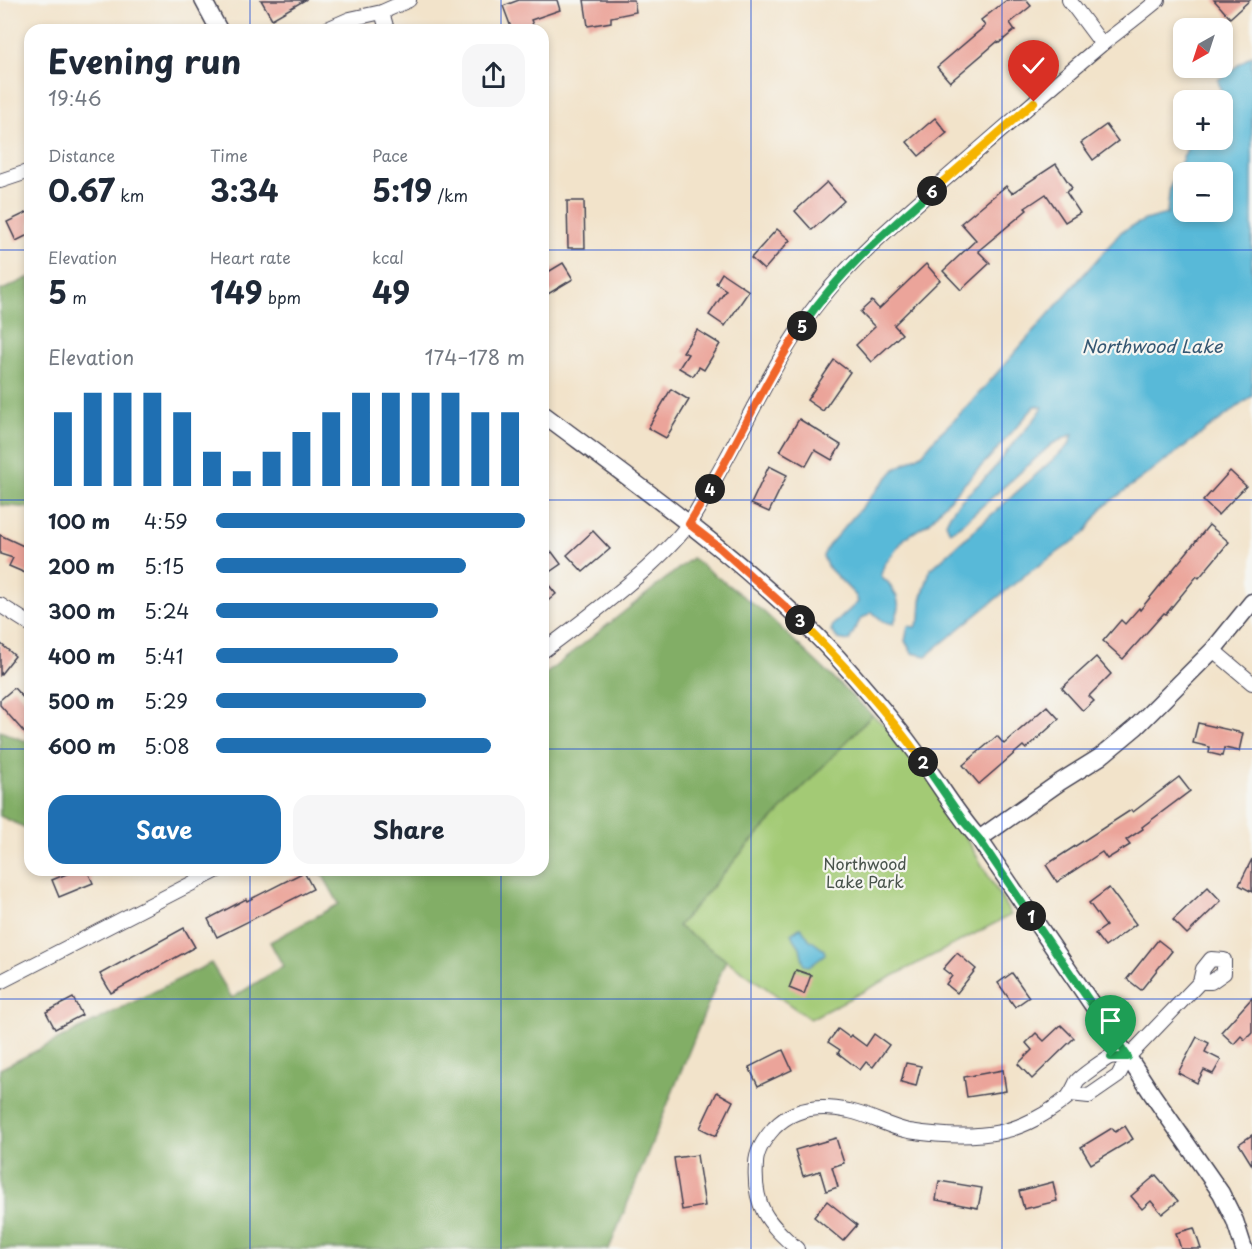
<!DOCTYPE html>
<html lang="en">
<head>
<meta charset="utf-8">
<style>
	:root { --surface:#fff; --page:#f6f6f7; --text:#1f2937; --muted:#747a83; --accent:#1f6fb2 }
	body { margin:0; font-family:"Playpen Sans",sans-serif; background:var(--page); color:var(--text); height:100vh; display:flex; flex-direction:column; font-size:22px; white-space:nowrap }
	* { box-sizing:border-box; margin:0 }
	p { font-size:20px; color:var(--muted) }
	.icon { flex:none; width:33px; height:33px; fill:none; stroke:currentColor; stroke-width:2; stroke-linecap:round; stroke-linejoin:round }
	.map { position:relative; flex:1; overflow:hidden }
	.panel { position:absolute; left:24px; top:24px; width:525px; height:852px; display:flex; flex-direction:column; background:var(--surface); border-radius:18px; box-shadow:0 3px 9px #0003 }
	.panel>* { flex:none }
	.needle { width:39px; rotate:219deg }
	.tools { position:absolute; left:1173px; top:18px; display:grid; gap:12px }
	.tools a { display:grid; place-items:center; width:60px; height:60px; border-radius:12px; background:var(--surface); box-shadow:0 3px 9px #0003; font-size:30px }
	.pin { position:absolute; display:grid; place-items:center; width:51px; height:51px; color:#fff; margin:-62px -26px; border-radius:50% 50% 50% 0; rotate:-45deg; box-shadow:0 0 6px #0007 }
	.pin .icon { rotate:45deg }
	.km { position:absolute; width:30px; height:30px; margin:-15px; border-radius:50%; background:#222; color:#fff; font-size:16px; line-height:30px; text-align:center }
	.round { display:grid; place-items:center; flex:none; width:63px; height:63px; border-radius:18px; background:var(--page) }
	.overview { display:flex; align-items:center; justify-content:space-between; height:102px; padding:0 24px }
	h1 { font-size:33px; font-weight:700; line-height:45px }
	.metrics { display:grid; grid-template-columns:repeat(3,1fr); gap:9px; height:102px; padding:6px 24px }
	.metrics div { display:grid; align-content:center }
	.metrics b { font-size:30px; font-weight:700 }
	.metrics small { font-size:16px; font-weight:400 }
	.metrics p { font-size:16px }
	.chart { height:168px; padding:12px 24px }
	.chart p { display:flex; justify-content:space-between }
	.chart svg { width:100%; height:108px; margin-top:6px; stroke:var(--accent); stroke-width:6 }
	.cta { display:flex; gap:12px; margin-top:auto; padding:12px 24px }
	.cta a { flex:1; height:69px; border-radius:18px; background:var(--accent); color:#fff; font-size:24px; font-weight:700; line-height:69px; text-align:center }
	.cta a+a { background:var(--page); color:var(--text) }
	ul { padding:0 24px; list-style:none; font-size:20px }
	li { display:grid; grid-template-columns:96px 72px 1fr; align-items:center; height:45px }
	li i { height:15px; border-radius:8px; background:var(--accent) }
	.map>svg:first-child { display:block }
	.green { fill:#a3ca75; stroke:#627658; stroke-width:1.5 }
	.forest { fill:#82ae66; stroke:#526850; stroke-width:1.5 }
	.water { fill:#59b9d8; stroke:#3e6e8a; stroke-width:1.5; fill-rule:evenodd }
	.building { fill:#eba49a }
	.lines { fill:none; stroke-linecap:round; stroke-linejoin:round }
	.minor-casing { stroke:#413f50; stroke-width:16 }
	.tertiary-casing { stroke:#413f50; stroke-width:19 }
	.minor { stroke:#fff; stroke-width:14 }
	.tertiary { stroke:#fff; stroke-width:16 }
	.split-1-casing { stroke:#fff; stroke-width:12 }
	.split-2-casing { stroke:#fff; stroke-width:12 }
	.split-3-casing { stroke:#fff; stroke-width:12 }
	.split-4-casing { stroke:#fff; stroke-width:12 }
	.split-5-casing { stroke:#fff; stroke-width:12 }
	.split-6-casing { stroke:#fff; stroke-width:12 }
	.split-7-casing { stroke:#fff; stroke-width:12 }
	.split-1 { stroke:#22a559; stroke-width:8 }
	.split-2 { stroke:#22a559; stroke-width:8 }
	.split-3 { stroke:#f5b400; stroke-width:8 }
	.split-4 { stroke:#f0652b; stroke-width:8 }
	.split-5 { stroke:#f0652b; stroke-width:8 }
	.split-6 { stroke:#22a559; stroke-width:8 }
	.split-7 { stroke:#f5b400; stroke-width:8 }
	.grid { fill:none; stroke:#1d4ed8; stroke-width:1.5; stroke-opacity:0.55 }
	.labels { text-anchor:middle; stroke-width:4.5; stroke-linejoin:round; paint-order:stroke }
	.park-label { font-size:16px; fill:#49544c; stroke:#f6f6f2 }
	.water-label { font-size:18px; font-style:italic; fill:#355772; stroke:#f6f6f2 }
</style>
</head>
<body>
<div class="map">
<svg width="1252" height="1249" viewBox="0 0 1252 1249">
	<rect width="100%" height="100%" fill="#f6f6f2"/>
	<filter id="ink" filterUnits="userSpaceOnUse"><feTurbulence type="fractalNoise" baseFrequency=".0167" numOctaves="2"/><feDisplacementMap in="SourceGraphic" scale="12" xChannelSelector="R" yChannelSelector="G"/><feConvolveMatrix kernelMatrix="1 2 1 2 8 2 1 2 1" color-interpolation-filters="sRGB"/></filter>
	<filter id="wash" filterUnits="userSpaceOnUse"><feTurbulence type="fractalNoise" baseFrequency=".008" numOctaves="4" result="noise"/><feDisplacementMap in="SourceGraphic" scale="24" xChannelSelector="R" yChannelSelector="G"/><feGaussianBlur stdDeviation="1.35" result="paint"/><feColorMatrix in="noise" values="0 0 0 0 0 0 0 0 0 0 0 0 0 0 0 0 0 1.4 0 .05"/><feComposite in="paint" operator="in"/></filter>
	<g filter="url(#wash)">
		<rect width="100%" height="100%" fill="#f2e3ca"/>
		<!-- green -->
		<path class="green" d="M872 715 915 750 1011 915 810 1019 678 926 748 845Z"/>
		<!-- forest -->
		<g class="forest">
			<path d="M30 277V508L0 505V291Z"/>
			<path d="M692 558 764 612 872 715 748 845 678 926 726 960 609 1249H0V1069L211 963 232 998 283 966 270 942 339 904 320 870H543V676Z"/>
			<path d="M0 731 17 738 30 742V830L0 816Z"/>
		</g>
		<!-- water -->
		<g class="water">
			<path d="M1252 55V396L1103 507 1084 534 1024 576 926 656 912 653 905 641 908 626 915 627 920 619 921 601 930 570 1069 445 1073 434 1052 444 960 526 950 532 946 523C954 502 973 491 988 475 997 466 1003 455 1011 446 1022 433 1035 421 1043 407L1035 406 992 455 943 506 930 522 905 538 884 565 881 575 884 580 888 582 897 597 899 608 894 624 884 622 872 612 860 620 849 641 838 639 831 631 833 625 858 602 856 596 827 566 823 556 828 546 895 469 922 454 938 435 967 407 1122 231 1145 220 1167 214 1170 187 1187 149 1196 140H1222L1223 99 1218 80ZM1184 172H1222V212H1184Z"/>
			<path d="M801 927 809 939 824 950 825 954 809 966 804 965 800 947 791 934Z"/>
		</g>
		<g id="blocks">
			<!-- building -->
			<g class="building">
				<path d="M261 0H305L272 19Z"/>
				<path d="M519 0H557L560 10 531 20 535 30H512L503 6Z"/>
				<path d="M584 0H634L636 12 611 17V22L588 26Z"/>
				<path d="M1007 0H1026L1031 6 1010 23 1015 30 999 43 997 42 950 82 937 67 985 26 981 20Z"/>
				<path d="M1214 0H1250L1230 18Z"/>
				<path d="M935 118 947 133 919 156 907 142Z"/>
				<path d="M1106 125 1118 141 1093 160 1081 143Z"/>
				<path d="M1056 164 1072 188 1066 192 1080 213 1065 222 1046 194 1025 208 1027 210 978 251 990 263 961 290 943 271 976 240 961 223 1006 186 1012 193Z"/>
				<path d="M827 182 844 201 812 230 795 211Z"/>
				<path d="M567 201H584L585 248H568Z"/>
				<path d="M30 211V234L16 241 7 222Z"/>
				<path d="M777 229 790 240 764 270 751 258Z"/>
				<path d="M563 263 573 279 543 297V275Z"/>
				<path d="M926 264 940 280 894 325 902 334 871 362 856 345 875 327 860 312 872 301 879 309Z"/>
				<path d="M722 273 749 291 725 326 709 315 726 290 716 283Z"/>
				<path d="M697 330 720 344 704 370 699 367 693 376 679 368 688 354 683 352Z"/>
				<path d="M834 360 850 372 823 411 807 400Z"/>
				<path d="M671 389 689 400 666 438 648 428Z"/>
				<path d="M799 419 841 445 832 460 815 450 806 466 780 451Z"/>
				<path d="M769 466 787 475 769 512 751 504Z"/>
				<path d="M1230 471 1246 486 1218 515 1203 501Z"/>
				<path d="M1209 525 1229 542 1199 578 1197 576 1166 614 1164 613 1123 659 1103 641 1121 620 1125 624 1139 608 1140 610Z"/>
				<path d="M593 531 610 549 583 572 567 555Z"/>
				<path d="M0 535 30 549V575L9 566 13 558 0 554Z"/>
				<path d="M552 552 561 564 548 573 543 566V558Z"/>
				<path d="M543 578 556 594 543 605Z"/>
				<path d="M0 643 15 656 0 675Z"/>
				<path d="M1096 657 1111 674 1089 696 1094 701 1083 711 1062 688Z"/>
				<path d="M14 688 30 705V739L0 705V700Z"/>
				<path d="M1047 706 1059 719 1026 749 1023 746 979 784 963 765 997 736 1004 744Z"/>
				<path d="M1198 723 1243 733 1239 751 1224 748 1222 756 1209 753 1210 747 1193 743Z"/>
				<path d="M1179 777 1190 791 1142 827 1143 829 1126 840 1130 845 1107 859 1102 852 1057 882 1046 865 1131 810 1133 812Z"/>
				<path d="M1252 859V892L1239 885Z"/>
				<path d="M76 870H87L93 883 59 897 52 880Z"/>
				<path d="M304 872 313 889 217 937 208 919 246 899 247 901Z"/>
				<path d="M1208 887 1221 901 1187 934 1173 920Z"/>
				<path d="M1109 888 1136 924 1105 947 1095 934 1106 926 1089 903Z"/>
				<path d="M184 928 195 947 111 993 100 974Z"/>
				<path d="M1158 940 1172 951 1141 990 1127 979Z"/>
				<path d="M957 953 976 969 957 993 946 984 952 976 943 969Z"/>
				<path d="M796 970 811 975 804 994 789 988Z"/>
				<path d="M1012 973 1029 997 1015 1007 998 983Z"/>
				<path d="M73 998 82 1015 55 1029 46 1012Z"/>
				<path d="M1252 998V1033L1245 1040 1241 1036 1234 1044 1221 1032Z"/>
				<path d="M1061 1025 1074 1038 1032 1079 1018 1064 1032 1050 1026 1043 1036 1033 1044 1041Z"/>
				<path d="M838 1029 849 1037 851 1035 866 1046 874 1034 889 1045 873 1067 866 1062 860 1070 838 1053 840 1050 828 1042Z"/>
				<path d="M1197 1037 1209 1043 1205 1052 1221 1060 1213 1074 1204 1070 1197 1083 1178 1073Z"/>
				<path d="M783 1050 792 1070 758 1086 749 1067Z"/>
				<path d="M906 1063 921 1066 916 1086 901 1082Z"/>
				<path d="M1003 1070 1006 1091 967 1097 964 1077Z"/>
				<path d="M717 1092 733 1101 716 1136 700 1128Z"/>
				<path d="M1125 1126 1133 1139 1091 1164 1081 1147 1112 1128 1115 1132Z"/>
				<path d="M1252 1135V1165L1239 1144Z"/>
				<path d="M836 1138 844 1163 832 1167 838 1187 826 1191 820 1171 803 1176 795 1150Z"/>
				<path d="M697 1155 705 1206 682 1210 674 1158Z"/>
				<path d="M1156 1175 1178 1201 1162 1214 1151 1201 1142 1209 1131 1196Z"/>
				<path d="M939 1181 982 1188 978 1208 936 1200Z"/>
				<path d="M1053 1182 1057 1201 1024 1209 1019 1191Z"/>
				<path d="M827 1201 857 1225 843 1241 814 1217Z"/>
				<path d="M1194 1228 1201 1249H1181L1176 1233Z"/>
			</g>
		</g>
	</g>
	<g filter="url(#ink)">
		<use href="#blocks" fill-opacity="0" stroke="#413f50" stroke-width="1.5"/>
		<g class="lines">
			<!-- minor casing -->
			<g class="minor-casing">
				<g id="minor">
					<path d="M1069 0 1102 44"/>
					<path d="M382 12 387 30"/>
					<path d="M325 30 350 19 382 12 409 0"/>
					<path d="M0 181 30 171"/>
					<path d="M0 605 30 624"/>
					<path d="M1213 650 1252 683"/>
					<path d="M543 651C578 625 613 598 646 569 661 555 675 543 687 526 695 515 701 503 708 491 746 428 774 357 821 299 854 258 895 223 935 188 990 140 1045 92 1101 45 1120 30 1139 16 1158 0"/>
					<path d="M1211 959 1224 960V973L1211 982H1200L1203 969Z"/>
					<path d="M0 982 218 870"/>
					<path d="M1128 1057 1200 982"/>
					<path d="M797 1249C767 1222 753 1207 756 1164 756 1150 765 1138 774 1128 794 1107 822 1105 849 1111 870 1115 888 1127 909 1131 940 1136 970 1138 1000 1132 1024 1127 1049 1113 1068 1097 1072 1092 1074 1087 1077 1081 1080 1077 1105 1059 1110 1057 1115 1055 1123 1057 1128 1057L1118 1076 1089 1096 1070 1094"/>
				</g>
			</g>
			<!-- tertiary casing -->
			<g class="tertiary-casing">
				<g id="tertiary">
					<path d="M203 0 219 30"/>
					<path d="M543 414C645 490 750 564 837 657 864 687 891 718 915 751 937 780 955 812 979 839L1128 1057 1152 1094 1221 1193 1235 1221 1244 1249"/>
					<path d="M979 839 1060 782 1100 757 1136 727 1213 650 1252 602"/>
				</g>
			</g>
			<!-- minor -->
			<use href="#minor" class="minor"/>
			<!-- tertiary -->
			<use href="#tertiary" class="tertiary"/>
		</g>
	</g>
	<g class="lines" filter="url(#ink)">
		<!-- split-1 casing -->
		<g class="split-1-casing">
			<path id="split-1" d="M1031 916 1128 1057H1111"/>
		</g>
		<!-- split-2 casing -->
		<g class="split-2-casing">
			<path id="split-2" d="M923 762 965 823 979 839 1031 916"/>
		</g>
		<!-- split-3 casing -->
		<g class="split-3-casing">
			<path id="split-3" d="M800 620C844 665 887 711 923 762"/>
		</g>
		<!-- split-4 casing -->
		<g class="split-4-casing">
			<path id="split-4" d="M710 489 689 524 720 548 800 620"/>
		</g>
		<!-- split-5 casing -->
		<g class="split-5-casing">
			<path id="split-5" d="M710 489C742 435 766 378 802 326"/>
		</g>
		<!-- split-6 casing -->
		<g class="split-6-casing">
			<path id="split-6" d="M802 326C839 272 883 234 932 191"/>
		</g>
		<!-- split-7 casing -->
		<g class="split-7-casing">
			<path id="split-7" d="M932 191 1034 102"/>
		</g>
		<!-- split-1 -->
		<use href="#split-1" class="split-1"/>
		<!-- split-2 -->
		<use href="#split-2" class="split-2"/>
		<!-- split-3 -->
		<use href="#split-3" class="split-3"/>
		<!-- split-4 -->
		<use href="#split-4" class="split-4"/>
		<!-- split-5 -->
		<use href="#split-5" class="split-5"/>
		<!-- split-6 -->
		<use href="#split-6" class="split-6"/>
		<!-- split-7 -->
		<use href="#split-7" class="split-7"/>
	</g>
	<!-- grid -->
	<path class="grid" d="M250 0V30M501 0V30M751 0V1249M1002 0V1249M0 250H30M543 250H1252M0 500H30M543 500H1252M0 749H30M543 749H1252M250 870V1249M501 870V1249M0 999H1252"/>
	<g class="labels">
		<!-- park labels -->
		<g class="park-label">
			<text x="865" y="870">Northwood<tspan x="865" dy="18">Lake Park</tspan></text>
		</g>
		<!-- water labels -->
		<g class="water-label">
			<text x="1152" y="353">Northwood Lake</text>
		</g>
	</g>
</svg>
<div class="tools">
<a><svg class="needle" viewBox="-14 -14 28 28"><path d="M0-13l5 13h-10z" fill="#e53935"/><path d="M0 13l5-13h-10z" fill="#747a83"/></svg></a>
<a>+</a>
<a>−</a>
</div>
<div class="pin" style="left:1111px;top:1057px;background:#1e9e55"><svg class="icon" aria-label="arrive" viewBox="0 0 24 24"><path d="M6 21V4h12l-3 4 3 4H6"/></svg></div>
<div class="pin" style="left:1034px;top:102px;background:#d93025"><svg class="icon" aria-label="check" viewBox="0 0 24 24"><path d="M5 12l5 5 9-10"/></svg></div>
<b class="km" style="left:1031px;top:916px">1</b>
<b class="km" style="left:923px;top:762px">2</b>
<b class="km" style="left:800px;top:620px">3</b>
<b class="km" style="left:710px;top:489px">4</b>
<b class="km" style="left:802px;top:326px">5</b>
<b class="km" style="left:932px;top:191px">6</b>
<section class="panel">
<div class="overview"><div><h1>Evening run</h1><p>19:46</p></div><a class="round"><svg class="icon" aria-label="share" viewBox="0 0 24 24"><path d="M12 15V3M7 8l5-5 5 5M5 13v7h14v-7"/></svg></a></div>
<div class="metrics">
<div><p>Distance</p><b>0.67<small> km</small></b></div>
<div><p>Time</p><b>3:34</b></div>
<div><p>Pace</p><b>5:19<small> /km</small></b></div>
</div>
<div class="metrics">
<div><p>Elevation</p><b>5<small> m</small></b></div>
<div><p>Heart rate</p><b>149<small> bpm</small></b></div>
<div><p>kcal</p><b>49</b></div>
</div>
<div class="chart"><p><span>Elevation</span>174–178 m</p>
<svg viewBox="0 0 160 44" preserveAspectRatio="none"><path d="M5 44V14M15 44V6M25 44V6M35 44V6M45 44V14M55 44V30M65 44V38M75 44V30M85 44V22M95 44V14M105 44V6M115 44V6M125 44V6M135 44V6M145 44V14M155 44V14"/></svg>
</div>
<ul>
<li><b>100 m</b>4:59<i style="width:100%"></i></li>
<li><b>200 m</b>5:15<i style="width:81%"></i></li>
<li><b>300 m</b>5:24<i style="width:72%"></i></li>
<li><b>400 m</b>5:41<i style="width:59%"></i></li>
<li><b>500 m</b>5:29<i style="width:68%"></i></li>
<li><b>600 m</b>5:08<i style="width:89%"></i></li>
</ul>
<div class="cta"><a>Save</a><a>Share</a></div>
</section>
</div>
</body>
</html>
